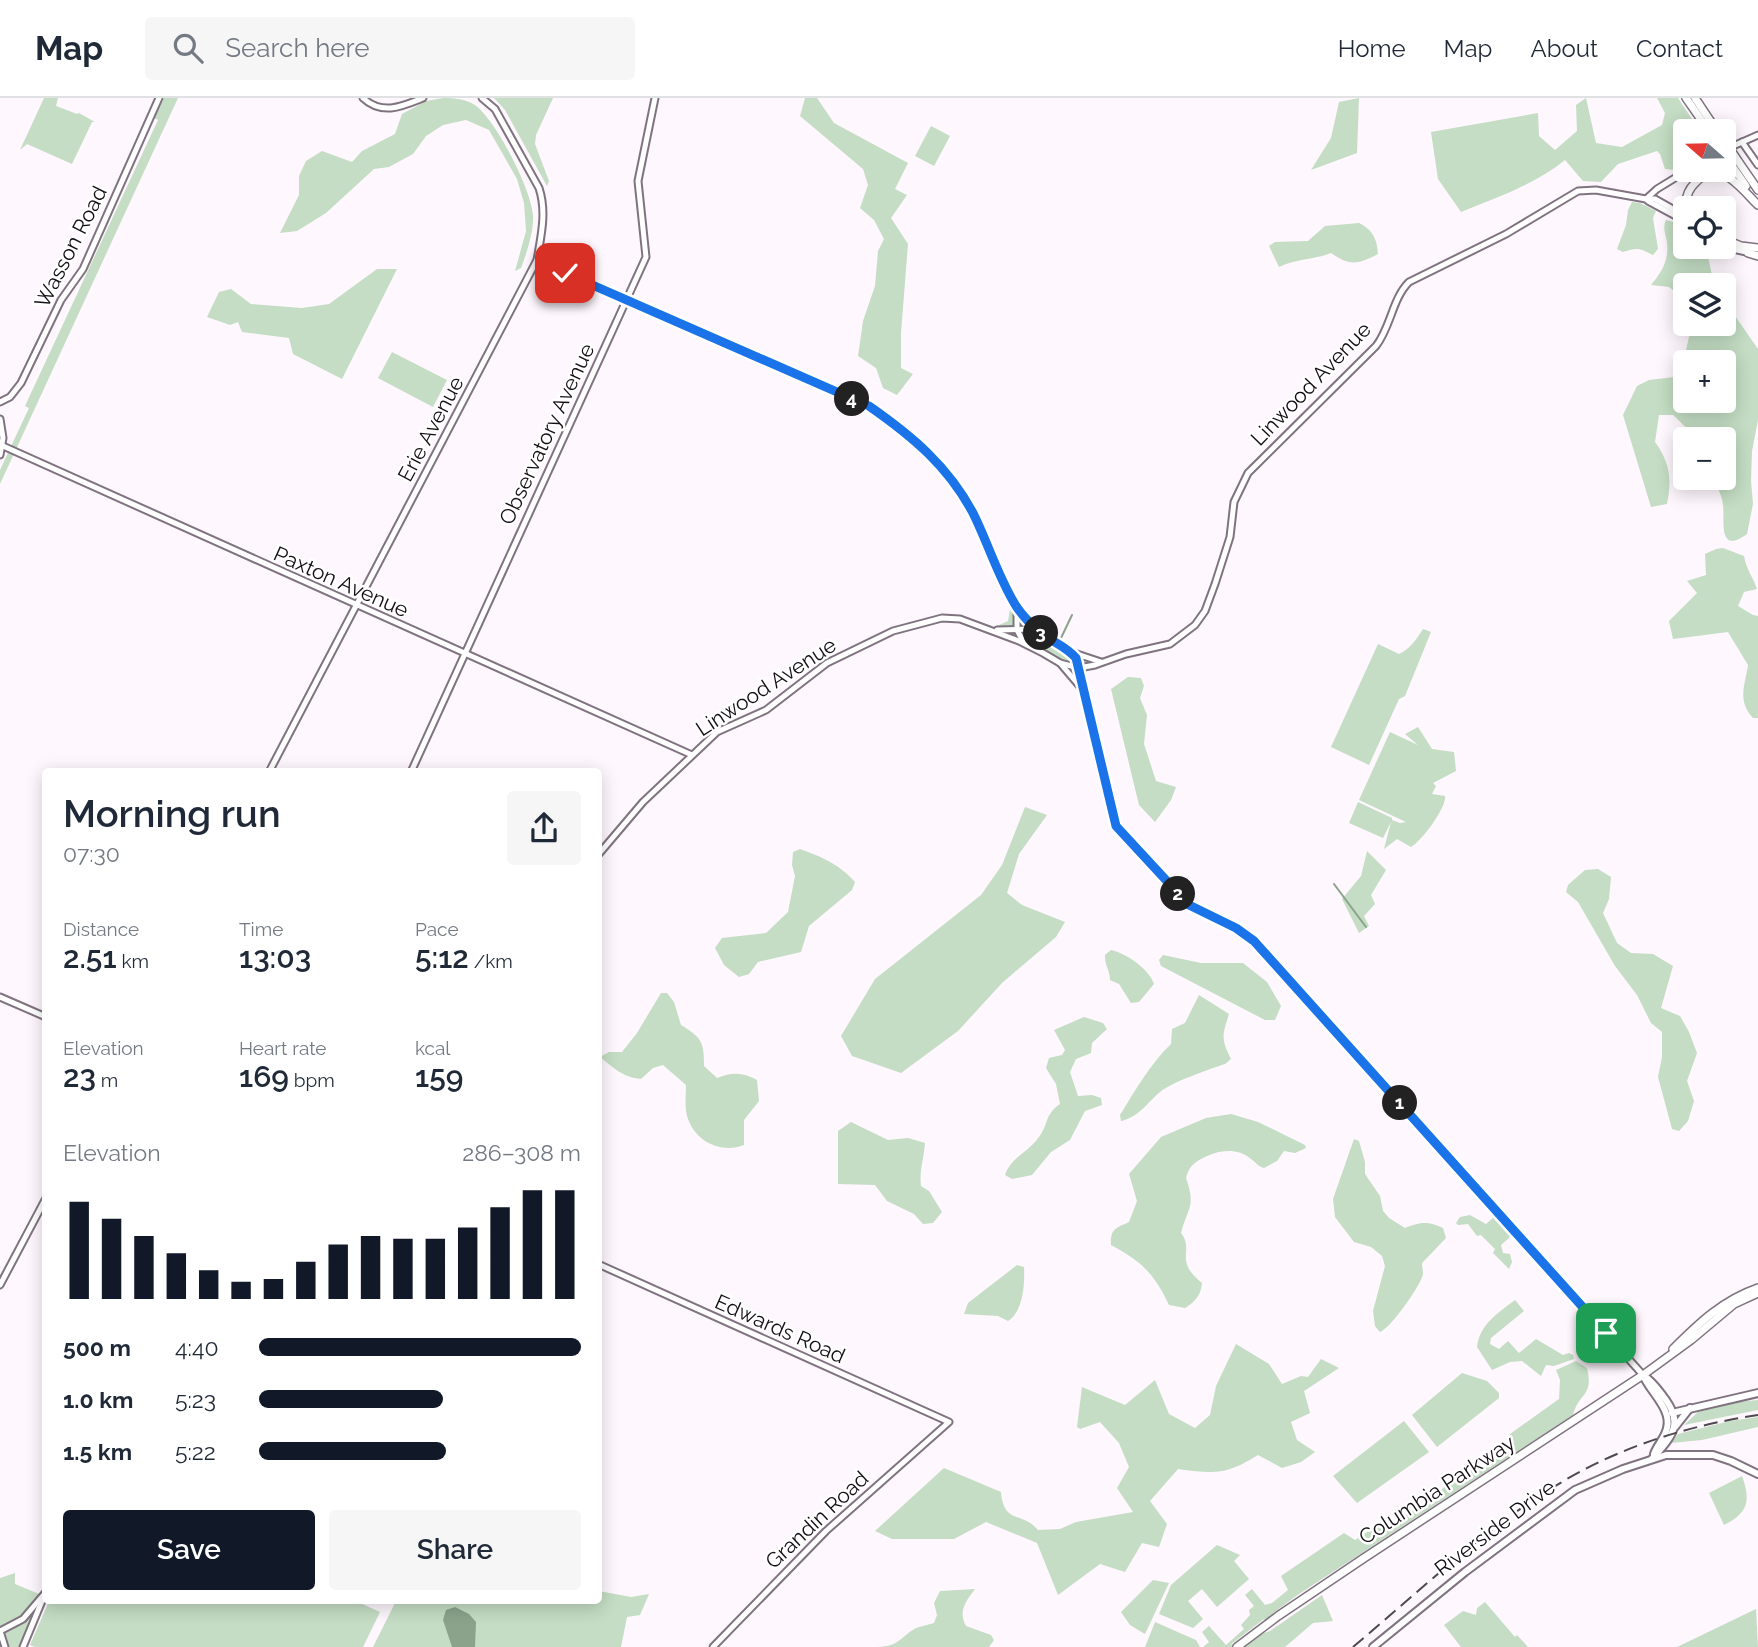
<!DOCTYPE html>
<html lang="en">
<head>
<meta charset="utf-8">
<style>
	:root { --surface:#fff; --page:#f6f6f7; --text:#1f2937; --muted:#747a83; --line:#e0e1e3; --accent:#111827 }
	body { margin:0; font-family:Raleway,sans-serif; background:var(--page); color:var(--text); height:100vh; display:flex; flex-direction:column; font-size:26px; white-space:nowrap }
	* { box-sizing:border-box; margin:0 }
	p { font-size:23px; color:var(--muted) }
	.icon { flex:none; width:38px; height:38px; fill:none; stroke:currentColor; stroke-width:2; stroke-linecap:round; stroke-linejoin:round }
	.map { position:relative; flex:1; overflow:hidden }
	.side { position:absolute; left:42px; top:670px; width:560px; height:836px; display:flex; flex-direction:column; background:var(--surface); border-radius:7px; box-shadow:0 4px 18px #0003 }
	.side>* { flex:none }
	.needle { width:46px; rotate:290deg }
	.buttons { position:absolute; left:1673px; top:21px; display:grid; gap:14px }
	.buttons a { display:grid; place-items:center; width:63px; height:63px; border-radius:7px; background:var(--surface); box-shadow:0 4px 18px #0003; font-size:35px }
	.pin { position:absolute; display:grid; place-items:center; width:60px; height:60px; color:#fff; margin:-30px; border-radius:14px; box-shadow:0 4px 10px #0006 }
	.km { position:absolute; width:35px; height:35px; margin:-18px; border-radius:50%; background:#222; color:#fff; font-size:19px; line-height:35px; text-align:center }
	.round { display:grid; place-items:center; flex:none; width:74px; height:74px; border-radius:7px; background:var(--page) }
	.headline { display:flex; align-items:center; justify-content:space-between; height:119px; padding:0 21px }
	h1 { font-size:38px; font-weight:600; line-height:52px }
	.figures { display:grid; grid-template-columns:repeat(3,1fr); gap:10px; height:119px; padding:7px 21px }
	.figures div { display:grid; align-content:center }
	.figures b { font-size:30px; font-weight:600 }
	.figures small { font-size:19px; font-weight:400 }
	.figures p { font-size:19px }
	.chart { height:196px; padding:14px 21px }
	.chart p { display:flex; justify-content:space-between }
	.chart svg { width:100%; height:126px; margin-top:7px; stroke:var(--accent); stroke-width:6 }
	.cta { display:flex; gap:14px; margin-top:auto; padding:14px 21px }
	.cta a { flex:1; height:80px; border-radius:7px; background:var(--accent); color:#fff; font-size:28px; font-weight:600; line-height:80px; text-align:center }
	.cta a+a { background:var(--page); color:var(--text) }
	ul { padding:0 21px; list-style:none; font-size:23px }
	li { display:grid; grid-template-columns:112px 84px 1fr; align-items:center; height:52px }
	li i { height:18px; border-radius:9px; background:var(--accent) }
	header { display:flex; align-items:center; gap:42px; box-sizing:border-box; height:98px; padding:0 35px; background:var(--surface); border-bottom:2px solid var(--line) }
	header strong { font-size:33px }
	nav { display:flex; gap:38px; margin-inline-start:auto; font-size:24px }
	.search { width:490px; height:63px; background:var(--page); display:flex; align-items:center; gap:18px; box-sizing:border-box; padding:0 24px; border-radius:7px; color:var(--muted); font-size:26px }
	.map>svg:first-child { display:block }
	.green { fill:#c4ddc4; fill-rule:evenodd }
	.water { fill:#8ba38b }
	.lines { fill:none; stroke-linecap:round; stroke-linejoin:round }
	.stream { stroke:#8ba38b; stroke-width:2 }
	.secondary-casing { stroke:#807380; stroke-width:9 }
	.primary-casing { stroke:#807380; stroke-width:10 }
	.highway-casing { stroke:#807380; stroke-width:10 }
	.secondary { stroke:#fff; stroke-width:5 }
	.primary { stroke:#fff; stroke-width:6 }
	.highway { stroke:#fff; stroke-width:7 }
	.rail { stroke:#4e494e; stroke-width:2; stroke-dasharray:14 7; stroke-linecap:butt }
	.highway-bridge-casing { stroke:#807380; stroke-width:10; stroke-linecap:butt }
	.highway-bridge { stroke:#fff; stroke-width:7 }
	.route-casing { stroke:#fff; stroke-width:14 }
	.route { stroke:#1a73e8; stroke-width:9 }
	.labels { text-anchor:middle; stroke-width:5; stroke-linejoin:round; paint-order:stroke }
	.street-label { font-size:21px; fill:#120d12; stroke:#fff }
</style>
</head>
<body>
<header>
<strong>Map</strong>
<div class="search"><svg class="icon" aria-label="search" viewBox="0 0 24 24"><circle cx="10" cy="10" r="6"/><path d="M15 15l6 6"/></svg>Search here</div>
<nav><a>Home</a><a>Map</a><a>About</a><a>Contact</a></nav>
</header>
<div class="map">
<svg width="1758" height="1549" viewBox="0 0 1758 1549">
	<rect width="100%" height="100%" fill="#fef7fd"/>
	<!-- green -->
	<g class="green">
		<path d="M44 0H58L56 8 77 16 79 15 95 24H92L72 66 27 46 20 52Z"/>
		<path d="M164 0H178L0 386V372L29 310 25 308 158 22 154 20Z"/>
		<path d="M443 0C454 0 466 1 475 7 496 22 531 91 533 117 534 133 527 154 521 170L515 173 526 133 524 105 517 81 489 32 466 22 443 27 426 38 413 56 389 69 374 71 326 115 297 133 280 135 299 97V78L306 63 322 53 352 64 362 53 395 36 402 16 426 3Z"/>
		<path d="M494 0H553L536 37 535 46 549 83 547 88 505 12Z"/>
		<path d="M805 0H817L834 25 908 65 895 91 907 97 891 120 908 146 901 235V270L913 276 897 297 883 290 876 270 858 258 863 223 875 188 878 153 884 141 874 122 860 110 868 87 863 71 800 18Z"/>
		<path d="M1359 0 1357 55 1311 72 1331 40 1339 4Z"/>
		<path d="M1586 0 1596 45 1622 49 1662 27 1665 15 1657 0H1678L1700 33H1685V66L1676 72 1665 71 1660 56 1657 53 1618 66 1601 84 1583 83 1565 62C1534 87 1498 99 1461 114L1438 81 1431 34 1538 15 1539 38 1555 52 1577 33 1576 7Z"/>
		<path d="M931 28 950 38 934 68 915 58Z"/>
		<path d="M1632 104 1640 105 1656 113 1653 120 1658 151 1653 157C1640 150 1637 149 1623 154L1617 151 1626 127 1628 112Z"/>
		<path d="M1666 122 1674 124 1685 133V149H1706L1714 187H1685V202L1669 189 1651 187C1662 174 1669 162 1667 145 1666 136 1662 131 1666 122Z"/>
		<path d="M1359 125C1373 132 1377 141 1378 156 1357 167 1350 168 1331 155 1313 162 1298 160 1279 169L1269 148 1275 144 1308 143 1325 128Z"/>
		<path d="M377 171H397L342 281 293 256 289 240 242 234 238 224 230 227 207 219 219 194 231 191 251 206 302 210 329 206Z"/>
		<path d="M1724 202 1758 251V322L1752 353 1751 383 1753 406 1747 436C1717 458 1725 421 1723 407 1722 397 1717 389 1714 380H1724V341C1692 341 1695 337 1673 317H1659L1655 344C1670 364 1672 382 1667 406L1651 409 1623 317 1637 288 1649 282 1674 279 1683 265 1692 226H1724ZM1724 264V303H1685V264Z"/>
		<path d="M392 254 447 282 433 309 378 280Z"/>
		<path d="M1723 450 1744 458C1746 471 1753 479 1757 491L1744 494 1738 508 1753 517 1758 518V620H1753C1737 602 1745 588 1748 567L1728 534 1673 541 1669 523 1697 495 1687 483 1706 477 1705 456 1716 451Z"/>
		<path d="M1017 510C1046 541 1061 550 1101 564L1079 570 1083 592 1060 565 988 531 1001 532 997 528 1008 523 1010 512Z"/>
		<path d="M1423 531 1431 534 1405 598 1399 601 1369 667 1331 649 1378 546 1399 556C1410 551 1416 542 1423 531Z"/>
		<path d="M1128 579 1141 580 1144 588 1140 600 1147 617 1144 646 1156 683 1176 689 1171 702 1155 724 1139 707 1111 591Z"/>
		<path d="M1418 629 1432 651 1454 654 1456 673 1433 685 1436 688 1432 696 1445 698C1447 709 1421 744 1411 749L1397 741 1384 751 1391 724 1383 740 1349 725 1358 704 1392 720V722L1400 725 1406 724 1359 702 1390 634 1418 647 1405 636Z"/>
		<path d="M1025 709 1047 717 1019 756 1007 795 1022 807 1065 824 1056 839 1002 885 958 933 901 975 852 958 841 938 875 881 981 797 1002 767Z"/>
		<path d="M800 751C822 759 839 766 855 784L852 792 809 828 801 854 758 864 749 876 739 879 724 867 715 850 722 840 766 835 788 814 795 778 792 767 793 754Z"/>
		<path d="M1367 753 1386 772 1371 797 1375 806 1364 818 1369 828 1359 835 1342 801 1361 778Z"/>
		<path d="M1598 771 1611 779 1609 801 1603 815 1617 845 1631 855 1653 856 1673 868 1661 910 1680 918 1689 934 1697 955 1687 983 1694 1003 1688 1023 1679 1033 1672 1031 1658 979 1662 959V934L1651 925 1637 897 1615 868 1578 804 1566 794 1568 787 1585 772Z"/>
		<path d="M1111 852C1126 855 1149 871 1154 886L1139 904 1131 905 1119 886 1110 882C1110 872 1104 866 1105 857Z"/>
		<path d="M1163 857 1201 865H1243L1267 884 1281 908 1275 922H1265L1161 868 1159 862Z"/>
		<path d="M661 895H667L674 904 681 927C702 940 704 944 704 968L717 980C732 974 743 974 757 982L759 1003 744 1022V1047C722 1056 696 1044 688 1021 684 1010 686 998 686 987L663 967 653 970 641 981C622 979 614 970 600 959L609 954H622L637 935Z"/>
		<path d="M1199 897 1229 916C1222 938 1221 941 1231 961L1225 966C1210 971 1172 984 1160 994 1147 1005 1139 1019 1121 1023L1120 1017C1135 993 1150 966 1171 946L1172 931 1185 925Z"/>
		<path d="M1084 919 1103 925 1107 931 1092 945 1091 955 1076 961 1070 974 1078 998 1092 997 1101 1000 1102 1007 1085 1013 1070 1042 1051 1054 1032 1077 1012 1081 1005 1077C1011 1059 1029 1054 1039 1039 1049 1026 1044 1017 1060 1006L1056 986 1046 970 1049 960 1062 957 1065 952 1054 932Z"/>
		<path d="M1231 1016 1258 1024 1305 1047 1306 1050 1295 1055 1284 1053 1277 1063 1264 1070C1257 1068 1257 1065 1251 1061 1237 1049 1218 1052 1203 1060 1193 1065 1189 1069 1186 1080 1196 1109 1188 1109 1181 1135 1195 1153 1173 1162 1202 1185 1201 1197 1195 1204 1185 1210L1169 1207C1154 1175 1141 1163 1111 1147 1110 1131 1116 1130 1129 1124L1137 1103 1129 1076 1161 1039 1206 1020Z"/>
		<path d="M851 1024 888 1042 908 1040 925 1045C924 1060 919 1073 921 1088L929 1093 942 1114 933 1125 923 1126 914 1116 887 1103 875 1087 838 1086V1033Z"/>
		<path d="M1354 1041 1359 1043 1365 1064V1076L1380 1098 1383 1113 1389 1120 1405 1130C1421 1124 1428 1123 1443 1130L1446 1140 1422 1165C1422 1168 1423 1172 1423 1176 1421 1187 1390 1231 1380 1234L1375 1228 1373 1213 1385 1168 1382 1158 1371 1149 1354 1144 1335 1119 1333 1101Z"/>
		<path d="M1470 1117 1486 1126 1494 1119 1510 1139 1501 1147 1503 1155 1510 1156 1512 1164 1509 1171 1493 1155 1495 1151 1481 1137 1477 1138 1468 1126 1458 1127 1456 1125 1460 1119Z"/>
		<path d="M1017 1167 1024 1169C1025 1186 1023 1214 1008 1223L998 1218 964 1216 968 1205Z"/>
		<path d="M1515 1202 1524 1213 1491 1240 1490 1246 1499 1251 1508 1243 1519 1255 1536 1241 1563 1257 1569 1255 1573 1257 1574 1261 1554 1268 1546 1267 1541 1278 1522 1263 1510 1264 1492 1272 1477 1249C1480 1226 1497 1216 1515 1202Z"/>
		<path d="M1236 1246 1269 1266 1282 1286 1301 1278 1308 1279 1321 1261 1339 1270 1304 1293 1310 1315 1291 1324 1297 1342 1315 1354 1301 1364 1282 1370 1258 1357C1226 1377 1215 1376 1178 1371L1150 1403 1167 1426 1159 1449 1142 1445 1125 1474 1100 1466 1058 1497 1037 1445 986 1424 954 1441H892L875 1433 944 1370 1001 1394C1004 1427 1022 1413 1038 1432L1060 1431 1076 1424 1133 1414 1117 1390 1129 1369 1119 1345 1100 1324 1080 1331 1077 1329 1082 1289 1125 1307 1155 1282 1169 1316 1195 1330 1210 1317 1216 1288Z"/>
		<path d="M1576 1263 1587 1270C1594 1299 1579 1294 1573 1317L1299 1496 1273 1515 1274 1517 1266 1523 1264 1521 1230 1547 1270 1533 1322 1497 1333 1523 1313 1525 1285 1549H1203L1209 1544 1202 1534 1209 1528 1226 1547 1244 1531 1241 1527 1250 1517 1249 1512 1254 1508 1245 1497 1252 1491 1265 1507 1272 1505 1288 1492 1281 1478 1344 1435 1355 1442 1375 1429 1387 1427 1406 1417 1428 1403 1455 1380 1461 1382 1472 1372 1491 1363 1505 1350 1510 1336 1559 1301 1560 1282 1556 1272Z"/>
		<path d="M1462 1275 1487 1283 1499 1295V1300L1437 1349 1412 1317Z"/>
		<path d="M1758 1302V1312L1684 1327 1698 1314 1738 1304Z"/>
		<path d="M1758 1319V1329L1702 1342 1671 1345 1678 1336 1730 1323Z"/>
		<path d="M1404 1323 1429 1354 1357 1405 1333 1378Z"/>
		<path d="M1742 1378C1751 1403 1748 1415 1724 1427L1709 1395Z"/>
		<path d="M1217 1447 1240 1457 1234 1463 1249 1481 1217 1509 1202 1491 1188 1503 1203 1521 1193 1530 1159 1516 1171 1487Z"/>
		<path d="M15 1475V1486L44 1498 23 1549H5L0 1533V1480Z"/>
		<path d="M1153 1482 1169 1485 1145 1536 1130 1527 1121 1514Z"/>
		<path d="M975 1491C966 1503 958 1513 966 1528L991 1537 994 1542 989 1549H878C900 1548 900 1539 916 1530 921 1528 928 1527 934 1525L937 1517 934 1505 940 1493Z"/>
		<path d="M599 1493 631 1499 649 1496 640 1517 627 1519 621 1549H373L396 1503H598Z"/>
		<path d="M49 1503H356L380 1514 363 1549H35L30 1547Z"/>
		<path d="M1485 1504 1515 1539 1517 1537 1528 1549H1461L1444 1527 1463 1513 1476 1517 1477 1510Z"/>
		<path d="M1756 1511 1758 1549H1677Z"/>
		<path d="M1155 1524 1196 1542 1200 1549H1145Z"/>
	</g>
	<!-- water -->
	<path class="water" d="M455 1509 469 1516 476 1524 475 1549H452L443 1522 446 1512Z"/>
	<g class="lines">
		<!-- stream -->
		<g class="stream">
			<path d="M1061 540 1072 517"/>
			<path d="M1334 786 1366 829"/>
		</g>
		<!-- secondary casing -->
		<g class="secondary-casing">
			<g id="secondary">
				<path d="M363 0C382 18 403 8 423 0"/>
				<path d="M1742 44 1758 67"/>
				<path d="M1724 52 1758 37"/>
				<path d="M1646 101 1657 91 1688 72"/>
				<path d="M1648 103 1685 123"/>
				<path d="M1723 149 1751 155"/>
				<path d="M537 162 869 308C912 337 948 368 972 415 988 445 999 478 1015 507 1021 517 1032 526 1041 535"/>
				<path d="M0 304 10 299 21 285 61 202 83 171 159 0"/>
				<path d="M0 321 3 340 0 357"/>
				<path d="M3 348 692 657"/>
				<path d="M1017 510V532L1023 543"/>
				<path d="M997 532 1032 531 1071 554 1101 564"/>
				<path d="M1071 554 1078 564 1099 663 1116 728 1189 807 1236 830 1254 843 1643 1277"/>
				<path d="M1060 565 1079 570 1095 567 1126 556 1170 546 1195 527 1205 513 1215 486 1230 439 1234 404 1248 375 1376 248C1391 229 1392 201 1409 184L1506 136 1578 93 1596 92 1646 101H1655L1685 118"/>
				<path d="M269 674 537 162C541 138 547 114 539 90L495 11 482 0"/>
				<path d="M411 674 646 159 638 83 655 0"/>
				<path d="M598 757 643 704 717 634 766 612 827 565 893 533 942 520 960 521 1019 543 1043 555 1060 565 1083 592"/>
				<path d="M0 899 46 919"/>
				<path d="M598 1166 949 1324 826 1433 713 1549"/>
				<path d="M0 1187 46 1100"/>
				<path d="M0 1533 23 1521 46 1494"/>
				<path d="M0 1533 5 1549"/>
				<path d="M23 1549 42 1503"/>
			</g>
		</g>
		<!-- primary casing -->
		<g class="primary-casing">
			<g id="primary">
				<path d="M1643 1277C1652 1283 1657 1290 1663 1298 1685 1326 1672 1338 1652 1361"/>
				<path d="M1643 1277C1650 1294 1672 1311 1667 1330 1665 1340 1657 1347 1654 1356"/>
				<path d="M1672 1315 1758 1295"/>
				<path d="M1675 1329 1690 1310"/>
				<path d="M1373 1549 1465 1474 1575 1392 1623 1371 1666 1357H1713L1731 1363 1758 1376"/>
			</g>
		</g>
		<!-- highway casing -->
		<g class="highway-casing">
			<g id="highway">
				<path d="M1686 0 1709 33"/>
				<path d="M1695 0 1717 33"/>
				<path d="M1724 56 1746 88"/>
				<path d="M1738 63 1758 92"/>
				<path d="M1687 110C1685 101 1688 92 1695 85 1720 58 1741 91 1758 107"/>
				<path d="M1724 141 1741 148 1758 150"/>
				<path d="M1748 155 1758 158"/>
				<path d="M1673 1251C1699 1225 1723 1202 1758 1190"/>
				<path d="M1237 1549 1278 1518 1364 1460 1643 1277 1691 1242 1734 1206 1758 1195"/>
			</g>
		</g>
		<!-- secondary -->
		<use href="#secondary" class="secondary"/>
		<!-- primary -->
		<use href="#primary" class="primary"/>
		<!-- highway -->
		<use href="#highway" class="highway"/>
		<!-- rail -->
		<path class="rail" d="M1353 1549C1422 1491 1489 1426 1567 1381 1626 1347 1691 1327 1758 1317"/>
		<!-- highway-bridge casing -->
		<g class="highway-bridge-casing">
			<path id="highway-bridge" d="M1724 42 1738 63"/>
		</g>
		<!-- highway-bridge -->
		<use href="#highway-bridge" class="highway-bridge"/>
	</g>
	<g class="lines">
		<!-- route casing -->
		<g class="route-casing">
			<path id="route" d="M565 175 869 308C912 338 948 368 973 415 988 445 998 479 1016 508 1022 517 1033 529 1041 535 1053 544 1067 549 1076 560L1116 728 1189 807 1236 830 1254 843 1606 1235"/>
		</g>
		<!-- route -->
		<use href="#route" class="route"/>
	</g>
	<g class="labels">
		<!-- street labels -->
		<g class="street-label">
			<text transform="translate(71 149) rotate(-63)" y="7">Wasson Road</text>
			<text transform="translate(1311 286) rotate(-46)" y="7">Linwood Avenue</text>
			<text transform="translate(431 331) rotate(-62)" y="7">Erie Avenue</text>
			<text transform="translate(547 336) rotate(-65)" y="7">Observatory Avenue</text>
			<text transform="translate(341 484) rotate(24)" y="7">Paxton Avenue</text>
			<text transform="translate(766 589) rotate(-33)" y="7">Linwood Avenue</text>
			<text transform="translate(780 1231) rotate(24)" y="7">Edwards Road</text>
			<text transform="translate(1437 1392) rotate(-33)" y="7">Columbia Parkway</text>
			<text transform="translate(817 1422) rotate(-43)" y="7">Grandin Road</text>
			<text transform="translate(1495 1430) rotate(-37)" y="7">Riverside Drive</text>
		</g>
	</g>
</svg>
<div class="buttons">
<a><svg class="needle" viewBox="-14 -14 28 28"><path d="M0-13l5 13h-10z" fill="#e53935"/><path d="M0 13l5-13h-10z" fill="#747a83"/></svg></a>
<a><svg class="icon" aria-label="locate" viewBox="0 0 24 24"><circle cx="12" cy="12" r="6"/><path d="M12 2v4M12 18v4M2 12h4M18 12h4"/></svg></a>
<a><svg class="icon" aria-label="layers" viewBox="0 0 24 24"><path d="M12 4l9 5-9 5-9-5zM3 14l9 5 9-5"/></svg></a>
<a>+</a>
<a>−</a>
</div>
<div class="pin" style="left:1606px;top:1235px;background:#1e9e55"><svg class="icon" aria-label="arrive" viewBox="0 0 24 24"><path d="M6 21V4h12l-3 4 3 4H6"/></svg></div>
<div class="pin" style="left:565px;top:175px;background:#d93025"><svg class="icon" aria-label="check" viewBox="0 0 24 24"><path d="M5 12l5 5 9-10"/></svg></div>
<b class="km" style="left:1400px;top:1005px">1</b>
<b class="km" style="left:1178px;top:796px">2</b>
<b class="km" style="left:1041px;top:535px">3</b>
<b class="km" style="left:852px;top:301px">4</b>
<section class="side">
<div class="headline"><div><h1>Morning run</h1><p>07:30</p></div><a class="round"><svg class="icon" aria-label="share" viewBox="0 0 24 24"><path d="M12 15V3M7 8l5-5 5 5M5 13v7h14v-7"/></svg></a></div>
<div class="figures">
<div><p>Distance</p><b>2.51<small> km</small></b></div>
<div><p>Time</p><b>13:03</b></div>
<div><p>Pace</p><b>5:12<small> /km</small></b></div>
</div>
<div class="figures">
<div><p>Elevation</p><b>23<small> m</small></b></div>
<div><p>Heart rate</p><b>169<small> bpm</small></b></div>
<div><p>kcal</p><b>159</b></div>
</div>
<div class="chart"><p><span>Elevation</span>286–308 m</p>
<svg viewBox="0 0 160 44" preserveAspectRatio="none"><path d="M5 44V10M15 44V16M25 44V22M35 44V28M45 44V34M55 44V38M65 44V37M75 44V31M85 44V25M95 44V22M105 44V23M115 44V23M125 44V19M135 44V12M145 44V6M155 44V6"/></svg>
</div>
<ul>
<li><b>500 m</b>4:40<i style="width:100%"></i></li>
<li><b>1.0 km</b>5:23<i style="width:57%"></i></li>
<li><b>1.5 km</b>5:22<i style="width:58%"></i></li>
</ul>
<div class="cta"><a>Save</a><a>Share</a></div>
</section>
</div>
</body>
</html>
